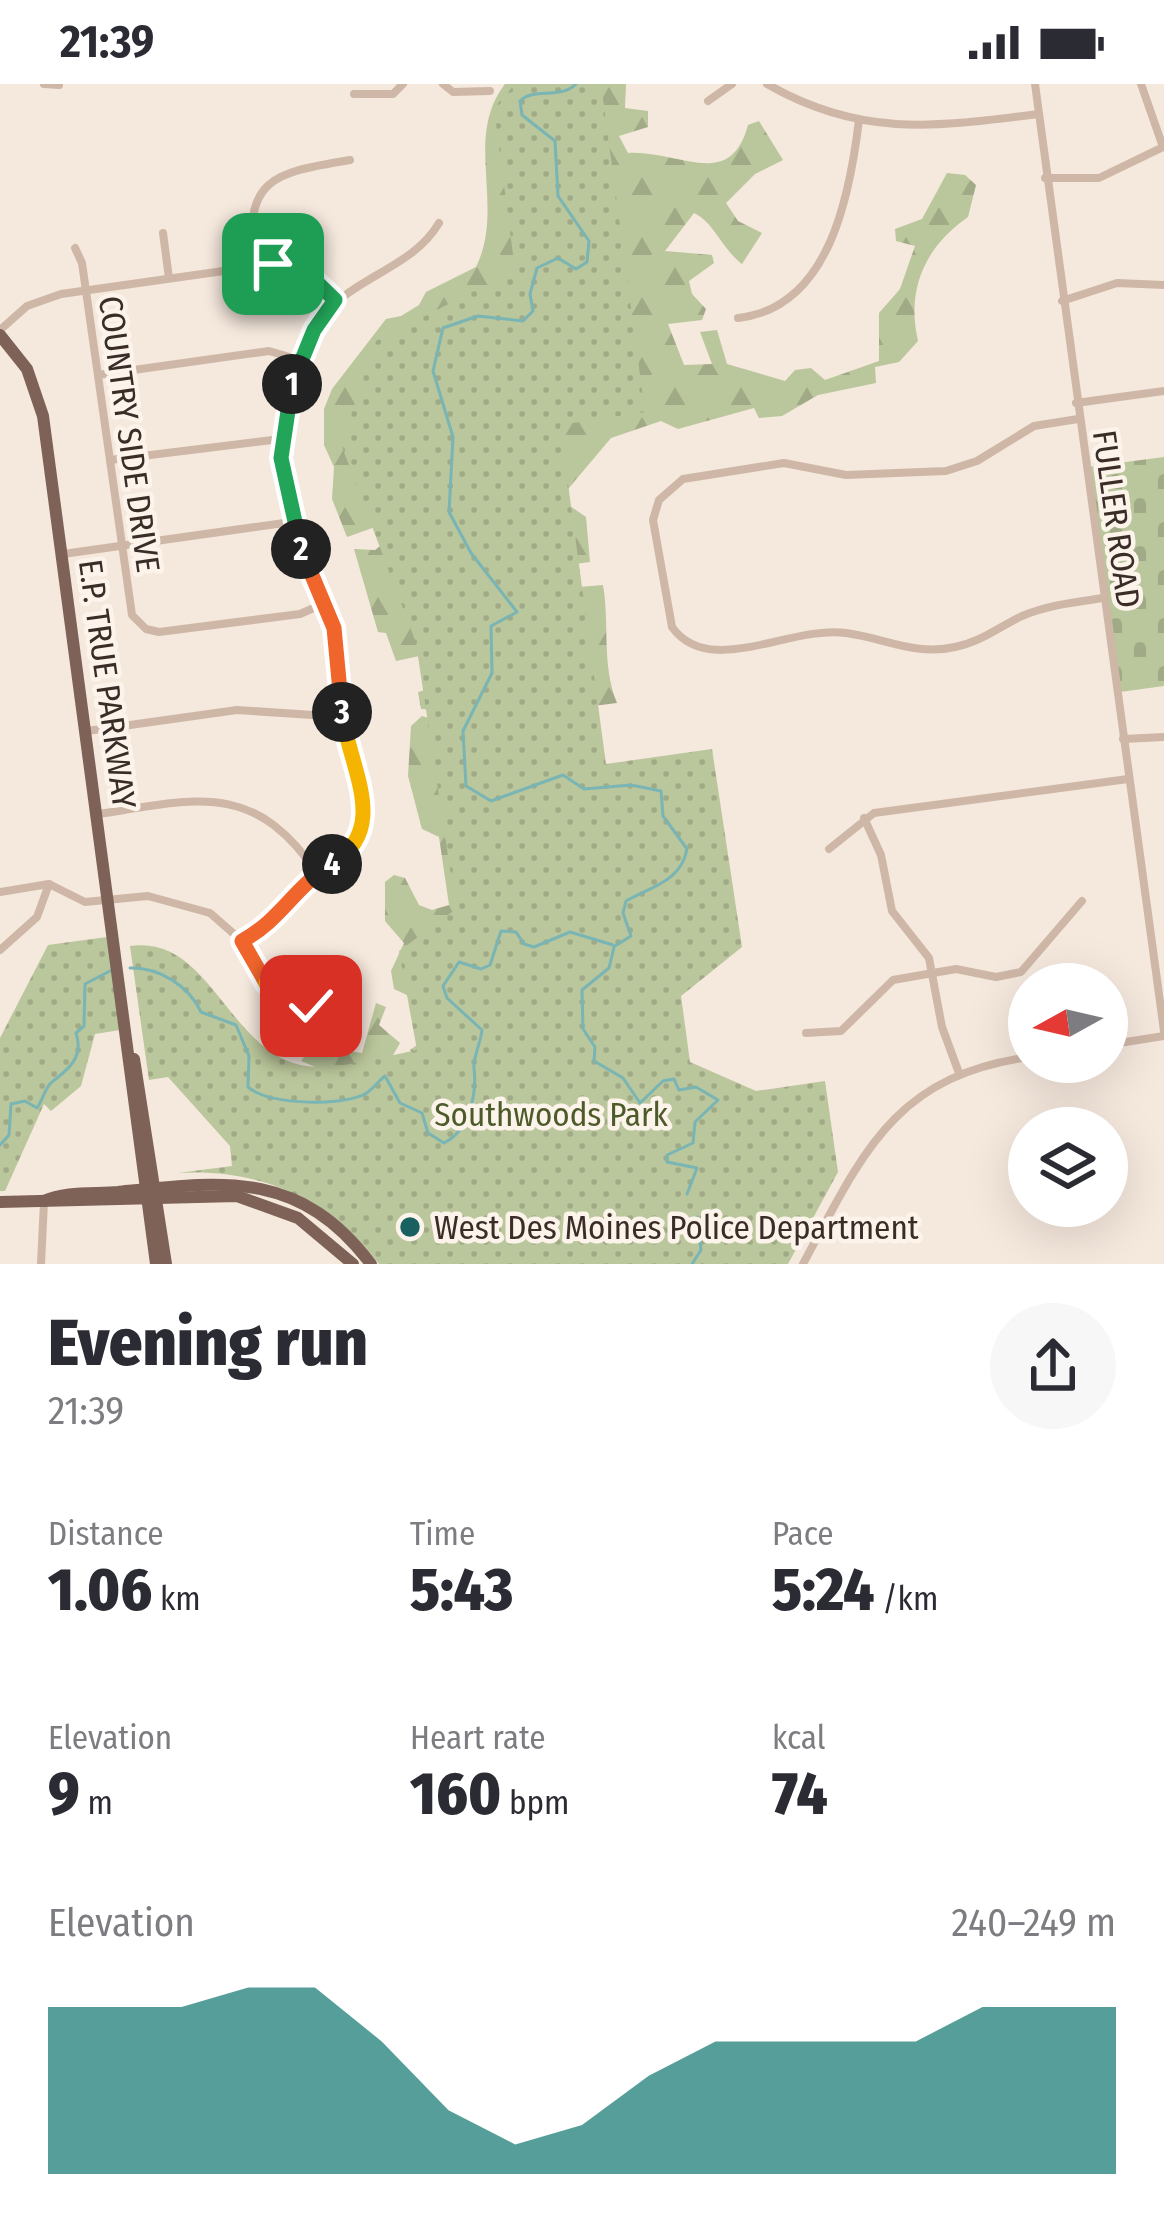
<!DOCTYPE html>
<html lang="en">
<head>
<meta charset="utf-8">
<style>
	:root { --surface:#fff; --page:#f7f7f7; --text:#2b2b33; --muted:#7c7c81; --accent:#0f766e }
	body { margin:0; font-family:"Fira Sans Condensed",sans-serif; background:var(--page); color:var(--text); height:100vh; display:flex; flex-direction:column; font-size:45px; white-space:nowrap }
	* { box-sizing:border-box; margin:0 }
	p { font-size:39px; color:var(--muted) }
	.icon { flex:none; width:66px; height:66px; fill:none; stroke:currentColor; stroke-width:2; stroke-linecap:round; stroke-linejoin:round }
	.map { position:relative; height:1180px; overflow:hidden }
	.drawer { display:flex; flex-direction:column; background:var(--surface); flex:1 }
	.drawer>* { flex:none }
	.needle { width:78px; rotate:262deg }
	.tools { position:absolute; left:1008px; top:879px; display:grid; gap:24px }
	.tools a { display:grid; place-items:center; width:120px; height:120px; border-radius:50%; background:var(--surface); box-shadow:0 12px 48px #0002; font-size:60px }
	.pin { position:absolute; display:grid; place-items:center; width:102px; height:102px; color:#fff; margin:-51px; border-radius:24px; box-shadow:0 6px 18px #0006 }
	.km { position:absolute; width:60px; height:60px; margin:-30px; border-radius:50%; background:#222; color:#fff; font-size:33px; line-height:60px; text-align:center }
	.round { display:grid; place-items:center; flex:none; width:126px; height:126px; border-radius:63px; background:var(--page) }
	.overview { display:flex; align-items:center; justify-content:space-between; height:204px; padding:0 48px }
	h1 { font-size:66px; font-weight:800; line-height:90px }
	.figures { display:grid; grid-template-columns:repeat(3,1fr); gap:18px; height:204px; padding:12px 48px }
	.figures div { display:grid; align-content:center }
	.figures b { font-size:60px; font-weight:800 }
	.figures small { font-size:33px; font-weight:400 }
	.figures p { font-size:33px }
	.chart { height:336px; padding:24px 48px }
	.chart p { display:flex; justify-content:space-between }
	.chart svg { width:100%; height:216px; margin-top:12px; fill:var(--accent); opacity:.7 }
	.status { display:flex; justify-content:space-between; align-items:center; height:84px; padding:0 60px; background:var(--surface); direction:ltr }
	.status svg { height:33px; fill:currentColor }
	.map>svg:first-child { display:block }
	.forest { fill:url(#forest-firs) }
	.cemetery { fill:url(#cemetery-stones) }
	.park { fill:url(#park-dots) }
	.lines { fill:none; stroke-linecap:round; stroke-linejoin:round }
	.stream { stroke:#79b5b4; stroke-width:3 }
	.minor { stroke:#cfb7a7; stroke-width:8 }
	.major { stroke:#7e6258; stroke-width:12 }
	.split-1-casing { stroke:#fff; stroke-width:24 }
	.split-2-casing { stroke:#fff; stroke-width:24 }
	.split-3-casing { stroke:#fff; stroke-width:24 }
	.split-4-casing { stroke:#fff; stroke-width:24 }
	.split-5-casing { stroke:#fff; stroke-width:24 }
	.split-6-casing { stroke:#fff; stroke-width:24 }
	.split-1 { stroke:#22a559; stroke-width:15 }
	.split-2 { stroke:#22a559; stroke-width:15 }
	.split-3 { stroke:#f0652b; stroke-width:15 }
	.split-4 { stroke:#f5b400; stroke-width:15 }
	.split-5 { stroke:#f0652b; stroke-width:15 }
	.split-6 { stroke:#f5b400; stroke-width:15 }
	.poi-dot { fill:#196061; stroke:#fcf3ea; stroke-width:4.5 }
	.labels { text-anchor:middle; stroke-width:9; stroke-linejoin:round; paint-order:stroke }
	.street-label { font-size:33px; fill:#3a2d28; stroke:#fcf3ea }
	.park-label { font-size:33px; fill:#4c5b29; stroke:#fcf3ea }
	.poi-label { font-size:33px; fill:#3a2d28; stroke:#fcf3ea; text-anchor:start }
</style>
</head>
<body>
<div class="status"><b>21:39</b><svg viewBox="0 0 49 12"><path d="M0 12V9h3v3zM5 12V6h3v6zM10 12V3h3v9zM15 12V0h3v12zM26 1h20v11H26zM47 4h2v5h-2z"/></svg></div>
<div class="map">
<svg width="1164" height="1180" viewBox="0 0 1164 1180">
	<defs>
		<pattern id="forest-firs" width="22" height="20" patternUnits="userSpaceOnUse" patternTransform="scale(3)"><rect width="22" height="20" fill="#bac69b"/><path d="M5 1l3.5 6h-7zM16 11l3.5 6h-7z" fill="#a1aa86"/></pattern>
		<pattern id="cemetery-stones" width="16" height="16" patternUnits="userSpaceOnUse" patternTransform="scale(3)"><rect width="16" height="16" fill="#bac69b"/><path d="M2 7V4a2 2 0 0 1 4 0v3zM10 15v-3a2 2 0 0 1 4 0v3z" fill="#a1aa86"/></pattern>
		<pattern id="park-dots" width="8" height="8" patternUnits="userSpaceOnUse" patternTransform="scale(3)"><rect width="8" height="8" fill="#bac69b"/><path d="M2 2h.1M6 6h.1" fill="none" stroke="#a1aa86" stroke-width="1.8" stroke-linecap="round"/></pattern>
	</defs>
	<rect width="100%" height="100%" fill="#f5e8dd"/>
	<!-- forest -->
	<g class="forest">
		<path d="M505 0H525L546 59 439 626 421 625 418 608 437 603 424 571 396 577 386 549 378 548 354 465 375 466 389 455V438L347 453 332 415 334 383 324 361V325L332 305 386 235 401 232 419 221 426 208 476 183C506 123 463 54 505 0Z"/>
		<path d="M577 0H626L625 24 648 27V43L619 52 628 69C679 66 730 108 748 41L759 37 783 76 755 90 726 119 738 137 762 149 742 180C723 166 713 137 694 129L665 167 712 171 714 179 689 197 692 210 706 225 702 236 668 240 684 281 712 280 700 248 717 246 727 280 785 297 795 286 811 284 825 296 879 277V229L900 205 915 162 896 157 895 145 922 135 947 89 965 91 976 101 968 133C925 163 906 205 918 257L899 278 875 283 876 299 818 311 782 332 759 334 754 324 678 345 661 337 611 354 568 405 570 422 586 433 590 478 575 480 579 503 603 501C610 542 601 579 617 619L475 637 524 243Z"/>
		<path d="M422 632 459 644 452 697 469 722H502L557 700 599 711 624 703 649 707 657 742 680 771 661 799 626 810 619 841 605 849 580 843 543 852 508 837 492 851 490 871 475 875 454 868C409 920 468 910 474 945 476 959 467 972 468 983 469 993 472 1000 471 1011L444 1052 436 1049 423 1024 393 998 392 990 350 1009 325 987 301 977 313 961 362 969 376 919 386 923 379 941 400 959 392 973 423 997 430 994 410 966 417 961 432 969 459 948 446 926 440 929 443 940 431 948 407 911 394 905 391 887 404 859 385 837V798L394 791 405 794 419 821 432 826 449 821 439 753 422 745 408 692 411 642Z"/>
	</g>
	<!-- cemetery -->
	<path class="cemetery" d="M1164 373V602L1120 608 1088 383Z"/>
	<!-- park -->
	<g class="park">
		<path d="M515 0H601L645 328 560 341 606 680 712 665 742 863 681 912 690 978 756 1007 825 997 838 1088 788 1180H379C330 1114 259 1084 178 1089L232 1082 230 1062 168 993 149 996 130 862C211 850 228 970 306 982 337 987 386 972 417 966L399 867 456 825 416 559 341 360 376 257 515 186 494 24Z"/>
		<path d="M107 853 120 946 95 950 81 1002 51 1027 44 1020 5 1107H0V954L48 861Z"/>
	</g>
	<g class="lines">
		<!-- stream -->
		<g class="stream">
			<path d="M576 0C560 16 534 3 520 17L522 31 555 57 558 112 589 157 587 178 576 185 558 174 537 184 530 210 533 227 523 237 478 232 443 244 433 287 453 353 449 428 471 469 517 528 491 542 492 589 463 647 466 702 491 717 563 691 584 705 631 701 661 707 663 732 687 765C681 798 650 803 626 817L623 829 631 852 615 862"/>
			<path d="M614 863 609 884 582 906 583 945 595 963 594 977 623 994 640 1019 663 997 674 995 679 1006 696 1003 718 1016 695 1038 693 1059 667 1071V1078L697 1084 687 1110"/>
			<path d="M130 884C159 883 189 902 201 928L236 941 249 972 248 1003C269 1021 338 1022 363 1011 371 1008 378 997 385 992L400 1019 422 1029 428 1049 444 1059C470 1046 477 1009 474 984 473 973 481 958 482 946L447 914 443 902 459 878 481 885 490 881 501 847 516 848 524 860 534 863 570 848 613 861"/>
			<path d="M0 1061 9 1051 11 1020 25 1017 37 1024C43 1016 45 1003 52 998 69 985 84 973 76 949L84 942 85 900 110 887"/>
			<path d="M692 1180 701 1166 697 1133"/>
		</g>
		<!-- minor -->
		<g class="minor">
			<path d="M44 0 59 1"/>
			<path d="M443 0 453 8 490 7"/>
			<path d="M767 0C861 54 935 43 1038 30"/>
			<path d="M1035 0 1164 947"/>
			<path d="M354 10H393L403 0"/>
			<path d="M708 17 732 0"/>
			<path d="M1045 94H1099L1163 63 1141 0"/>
			<path d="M163 149 169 194"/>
			<path d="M75 164 82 179 132 531 146 545 159 548 300 530 323 520"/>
			<path d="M254 183C243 94 272 89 350 76"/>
			<path d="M1062 217 1117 199 1164 201"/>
			<path d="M738 234C830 224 850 110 859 36"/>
			<path d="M0 246 27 222 61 210 273 180 308 190 335 216"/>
			<path d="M98 291 269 267 300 276"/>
			<path d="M1076 319 1164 307"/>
			<path d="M1078 335 1034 342 977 377 946 387 846 391 784 379 683 395 659 416 653 436 672 543C709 595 790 541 846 549 885 554 914 572 955 563 981 558 999 543 1022 532 1048 521 1076 518 1103 514"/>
			<path d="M110 376 280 355"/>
			<path d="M63 470 291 438"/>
			<path d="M87 647 237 626 343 633"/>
			<path d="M1123 655 1164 653"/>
			<path d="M99 730C196 715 254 696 317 789"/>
			<path d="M864 734 881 771 892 827 929 874 942 943 959 989"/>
			<path d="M829 765 874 729 1128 695"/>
			<path d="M0 808 49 800 85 818 148 812 210 829 242 857 264 897 280 913 316 922 335 908"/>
			<path d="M242 857 278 835 302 798 348 769 365 739C363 703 347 668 342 632 339 602 343 568 333 541 293 435 250 353 315 244 345 193 410 188 439 139"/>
			<path d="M0 866 37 833 49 800"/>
			<path d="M806 949 841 947 893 896 956 885 996 893 1021 888 1082 817"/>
			<path d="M1107 961 1164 952"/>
			<path d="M41 1180 44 1118"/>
			<path d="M803 1180C862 1071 893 992 1029 973"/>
		</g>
		<!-- major -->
		<g class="major">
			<path d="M0 251 27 285 43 332 156 1180"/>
			<path d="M134 975 166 1180"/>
			<path d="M44 1117C65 1107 94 1110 118 1108 222 1097 299 1085 371 1180"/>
			<path d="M0 1118 237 1112 298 1134 353 1180"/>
		</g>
	</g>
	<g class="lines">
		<!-- split-1 casing -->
		<g class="split-1-casing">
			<path id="split-1" d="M273 180 308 190 335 216 314 246 292 300"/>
		</g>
		<!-- split-2 casing -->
		<g class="split-2-casing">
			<path id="split-2" d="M292 300 281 374 301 465"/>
		</g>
		<!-- split-3 casing -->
		<g class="split-3-casing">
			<path id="split-3" d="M301 465 334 544 342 628"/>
		</g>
		<!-- split-4 casing -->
		<g class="split-4-casing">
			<path id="split-4" d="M332 780C391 743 349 685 342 628"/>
		</g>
		<!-- split-5 casing -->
		<g class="split-5-casing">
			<path id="split-5" d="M266 899 242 857C282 835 293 804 332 780"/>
		</g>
		<!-- split-6 casing -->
		<g class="split-6-casing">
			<path id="split-6" d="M266 899 290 919 311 922"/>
		</g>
		<!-- split-1 -->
		<use href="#split-1" class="split-1"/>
		<!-- split-2 -->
		<use href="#split-2" class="split-2"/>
		<!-- split-3 -->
		<use href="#split-3" class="split-3"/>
		<!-- split-4 -->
		<use href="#split-4" class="split-4"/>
		<!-- split-5 -->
		<use href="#split-5" class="split-5"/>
		<!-- split-6 -->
		<use href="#split-6" class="split-6"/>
	</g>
	<!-- markers -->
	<circle class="poi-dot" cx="410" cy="1143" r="12"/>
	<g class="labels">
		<!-- street labels -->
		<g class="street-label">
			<text transform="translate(130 350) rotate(82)" y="12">COUNTRY SIDE DRIVE</text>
			<text transform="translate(1117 435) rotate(82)" y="12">FULLER ROAD</text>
			<text transform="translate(108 600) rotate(82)" y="12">E.P. TRUE PARKWAY</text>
		</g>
		<!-- park labels -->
		<g class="park-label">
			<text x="551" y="1042">Southwoods Park</text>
		</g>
		<!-- poi labels -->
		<g class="poi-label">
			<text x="434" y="1155">West Des Moines Police Department</text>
		</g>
	</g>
</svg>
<div class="tools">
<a><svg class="needle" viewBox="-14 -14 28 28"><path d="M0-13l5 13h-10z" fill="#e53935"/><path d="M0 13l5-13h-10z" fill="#7c7c81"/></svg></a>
<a><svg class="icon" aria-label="layers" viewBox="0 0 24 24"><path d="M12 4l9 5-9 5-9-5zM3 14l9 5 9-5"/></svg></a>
</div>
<div class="pin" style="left:273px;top:180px;background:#1e9e55"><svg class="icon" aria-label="arrive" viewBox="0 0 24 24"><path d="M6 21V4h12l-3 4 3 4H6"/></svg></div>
<div class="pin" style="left:311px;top:922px;background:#d93025"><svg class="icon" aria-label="check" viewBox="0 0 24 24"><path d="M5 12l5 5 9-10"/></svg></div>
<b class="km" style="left:292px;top:300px">1</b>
<b class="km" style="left:301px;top:465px">2</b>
<b class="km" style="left:342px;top:628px">3</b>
<b class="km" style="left:332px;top:780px">4</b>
</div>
<section class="drawer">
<div class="overview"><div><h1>Evening run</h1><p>21:39</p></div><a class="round"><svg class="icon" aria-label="share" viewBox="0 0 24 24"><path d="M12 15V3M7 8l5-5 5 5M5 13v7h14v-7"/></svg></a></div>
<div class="figures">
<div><p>Distance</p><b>1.06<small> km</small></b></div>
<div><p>Time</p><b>5:43</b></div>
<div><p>Pace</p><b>5:24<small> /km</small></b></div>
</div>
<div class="figures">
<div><p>Elevation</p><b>9<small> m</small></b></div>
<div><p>Heart rate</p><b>160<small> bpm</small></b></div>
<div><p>kcal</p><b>74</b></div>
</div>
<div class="chart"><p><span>Elevation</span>240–249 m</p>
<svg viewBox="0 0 160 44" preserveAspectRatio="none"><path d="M0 44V10L10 10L20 10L30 6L40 6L50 17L60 31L70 38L80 34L90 24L100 17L110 17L120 17L130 17L140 10L150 10L160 10V44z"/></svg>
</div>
</section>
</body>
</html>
